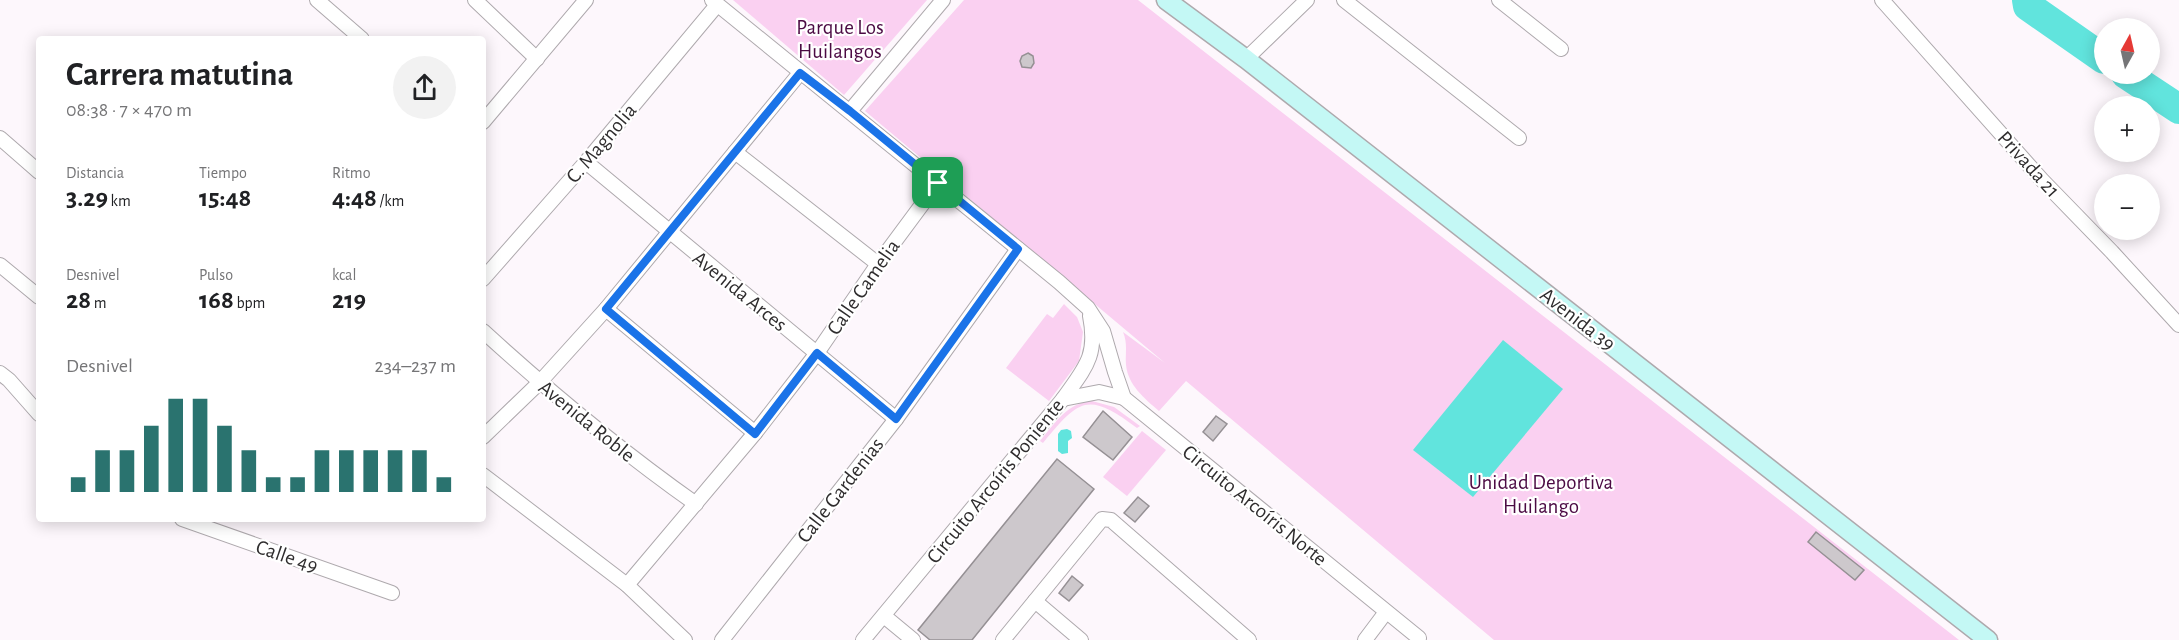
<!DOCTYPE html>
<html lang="es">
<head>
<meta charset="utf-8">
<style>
	:root { --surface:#fff; --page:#f2f2f2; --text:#202124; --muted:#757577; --accent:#2a736f }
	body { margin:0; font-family:"Alegreya Sans",sans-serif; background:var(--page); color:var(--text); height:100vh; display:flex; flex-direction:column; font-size:22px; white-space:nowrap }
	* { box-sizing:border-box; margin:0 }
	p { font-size:20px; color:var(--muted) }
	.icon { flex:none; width:33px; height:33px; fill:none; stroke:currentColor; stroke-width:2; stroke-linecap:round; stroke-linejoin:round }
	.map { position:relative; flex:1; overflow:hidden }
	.sheet { position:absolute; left:36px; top:36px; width:450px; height:486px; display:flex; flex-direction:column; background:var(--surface); border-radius:6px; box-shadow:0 3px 15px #0003 }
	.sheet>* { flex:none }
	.needle { width:39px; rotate:8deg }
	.controls { position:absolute; left:2094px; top:18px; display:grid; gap:12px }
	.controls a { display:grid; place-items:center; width:66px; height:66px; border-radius:50%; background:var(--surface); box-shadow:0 3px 15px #0003; font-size:30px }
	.pin { position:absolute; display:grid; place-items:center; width:51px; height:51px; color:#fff; margin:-26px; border-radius:12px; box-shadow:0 3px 9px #0006 }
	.round { display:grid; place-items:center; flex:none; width:63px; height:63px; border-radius:32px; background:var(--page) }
	.headline { display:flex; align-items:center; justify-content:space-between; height:102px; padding:0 30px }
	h1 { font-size:33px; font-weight:700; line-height:45px }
	.figures { display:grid; grid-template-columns:repeat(3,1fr); gap:9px; height:102px; padding:6px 30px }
	.figures div { display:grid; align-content:center }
	.figures b { font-size:26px; font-weight:700 }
	.figures small { font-size:16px; font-weight:400 }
	.figures p { font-size:16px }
	.chart { height:168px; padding:12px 30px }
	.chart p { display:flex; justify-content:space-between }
	.chart svg { width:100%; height:108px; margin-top:6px; stroke:var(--accent); stroke-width:6 }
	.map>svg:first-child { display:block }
	.green { fill:#fad0f1 }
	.water { fill:#61e4dd }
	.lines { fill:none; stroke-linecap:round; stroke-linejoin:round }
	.river { stroke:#61e4dd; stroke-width:30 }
	.building { fill:#cdc8cc; stroke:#959094; stroke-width:1.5 }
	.street-casing { stroke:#aea9ad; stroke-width:16 }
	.secondary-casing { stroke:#aea9ad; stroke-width:21 }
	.street { stroke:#fff; stroke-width:14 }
	.secondary { stroke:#c4f8f5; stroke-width:18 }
	.route-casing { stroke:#fff; stroke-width:12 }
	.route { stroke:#1a73e8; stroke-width:8 }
	.labels { text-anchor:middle; stroke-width:4.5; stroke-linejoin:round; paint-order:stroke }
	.park-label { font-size:21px; fill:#4b0a43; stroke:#fff }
	.street-label { font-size:21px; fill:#2f2d2e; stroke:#fff }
</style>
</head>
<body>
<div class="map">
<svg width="2179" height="640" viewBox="0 0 2179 640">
	<rect width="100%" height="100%" fill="#fdf7fc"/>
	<!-- green -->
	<g class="green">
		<path d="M733 0H927L844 95Z"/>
		<path d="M964 0H1138L1959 640H1494L1186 381 1159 411C1144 398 1128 385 1126 365 1125 353 1128 344 1123 332L1165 363 865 111Z"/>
		<path d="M1064 304 1077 317 1083 332 1079 361 1049 401 1006 368 1047 314 1053 318Z"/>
		<path d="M1092 401 1114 407 1140 426 1137 428C1088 392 1080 398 1043 443L1040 441C1055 423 1067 403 1092 401Z"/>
		<path d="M1142 431 1166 450 1127 496 1103 477Z"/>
	</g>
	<!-- water -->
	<g class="water">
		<path d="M1503 340 1563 389 1473 497 1413 450Z"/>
		<path d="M1067 429 1071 431 1072 438 1068 441V453L1062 454 1058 451V434L1061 430Z"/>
	</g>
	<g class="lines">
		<!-- river -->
		<g class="river">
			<path d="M2027 0 2028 6 2104 59"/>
			<path d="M2126 74 2179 109"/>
		</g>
	</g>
	<!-- building -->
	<g class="building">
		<path d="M1028 53 1033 56 1034 63 1031 68 1022 67 1020 61 1022 56Z"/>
		<path d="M1103 411 1132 437 1113 460 1083 437Z"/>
		<path d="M1216 416 1227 424 1213 441 1203 432Z"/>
		<path d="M1057 459 1094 489 972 640H930L918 630Z"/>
		<path d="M1138 497 1149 506 1135 522 1124 513Z"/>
		<path d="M1816 532 1864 570 1855 580 1808 542Z"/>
		<path d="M1072 576 1083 585 1069 601 1059 593Z"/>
	</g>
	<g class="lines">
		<!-- street casing -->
		<g class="street-casing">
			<g id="street">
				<path d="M317 0 362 39"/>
				<path d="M475 0 537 59"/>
				<path d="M712 0 1059 282 1088 308 1103 331 1115 372 1124 398 1419 638"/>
				<path d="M1344 0 1519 138"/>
				<path d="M1499 0 1561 49"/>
				<path d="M1882 0 2042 180 2112 252 2179 325"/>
				<path d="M1246 59 1307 0"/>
				<path d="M850 111 943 0"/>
				<path d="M483 122 586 0"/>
				<path d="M0 138 39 172"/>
				<path d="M735 152 878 264"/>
				<path d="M586 162 896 419"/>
				<path d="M0 265 39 297"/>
				<path d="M483 279 586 162 717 5"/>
				<path d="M606 309 755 433"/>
				<path d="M483 331C551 393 621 451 696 504"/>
				<path d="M0 373 9 380 39 414"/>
				<path d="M1063 399 1099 392 1124 398"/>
				<path d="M483 437 539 383 606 309 800 73"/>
				<path d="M483 475 627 585 685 640"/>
				<path d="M182 519 392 593"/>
				<path d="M627 585 755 433 817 353 878 264 938 183"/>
				<path d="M1035 601 1081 640"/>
				<path d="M884 616 913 640"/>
				<path d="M722 640 896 419 1018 249"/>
				<path d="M863 640 1063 399C1085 368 1098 356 1090 316"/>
				<path d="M1003 640 1102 519 1111 520 1249 640"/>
				<path d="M1365 640 1386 612"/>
			</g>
		</g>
		<!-- secondary casing -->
		<g class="secondary-casing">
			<path id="secondary" d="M1166 0 1246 59 1988 640"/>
		</g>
		<!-- street -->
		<use href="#street" class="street"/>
		<!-- secondary -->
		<use href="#secondary" class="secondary"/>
	</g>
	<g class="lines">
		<!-- route casing -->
		<g class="route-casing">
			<path id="route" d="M800 73 850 111 1018 249 896 419 817 353 755 434 606 309Z"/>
		</g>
		<!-- route -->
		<use href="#route" class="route"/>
	</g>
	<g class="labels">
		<!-- park labels -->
		<g class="park-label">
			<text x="840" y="34">Parque Los<tspan x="840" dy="24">Huilangos</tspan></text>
			<text x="1541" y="489">Unidad Deportiva<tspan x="1541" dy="24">Huilango</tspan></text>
		</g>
		<!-- street labels -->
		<g class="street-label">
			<text transform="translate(601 143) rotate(-50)" y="7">C. Magnolia</text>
			<text transform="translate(2029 164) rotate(48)" y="7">Privada 21</text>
			<text transform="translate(863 287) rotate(-55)" y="7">Calle Camelia</text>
			<text transform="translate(740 291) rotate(39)" y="7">Avenida Arces</text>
			<text transform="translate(1578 319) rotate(38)" y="7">Avenida 39</text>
			<text transform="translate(587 421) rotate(39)" y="7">Avenida Roble</text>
			<text transform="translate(995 481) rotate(-51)" y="7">Circuito Arcoíris Poniente</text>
			<text transform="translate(840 490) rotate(-52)" y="7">Calle Gardenias</text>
			<text transform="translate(1255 505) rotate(39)" y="7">Circuito Arcoíris Norte</text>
			<text transform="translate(287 556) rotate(19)" y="7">Calle 49</text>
		</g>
	</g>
</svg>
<div class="controls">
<a><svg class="needle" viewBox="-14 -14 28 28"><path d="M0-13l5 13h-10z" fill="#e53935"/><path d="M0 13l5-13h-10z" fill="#757577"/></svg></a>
<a>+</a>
<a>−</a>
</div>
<div class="pin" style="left:938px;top:183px;background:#1e9e55"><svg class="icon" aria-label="arrive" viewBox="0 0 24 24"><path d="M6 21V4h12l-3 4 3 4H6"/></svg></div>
<section class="sheet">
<div class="headline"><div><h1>Carrera matutina</h1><p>08:38 · 7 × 470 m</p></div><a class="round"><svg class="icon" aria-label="share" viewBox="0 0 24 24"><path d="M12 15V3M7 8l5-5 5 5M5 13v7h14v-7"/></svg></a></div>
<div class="figures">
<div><p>Distancia</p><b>3.29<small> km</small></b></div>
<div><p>Tiempo</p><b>15:48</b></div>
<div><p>Ritmo</p><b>4:48<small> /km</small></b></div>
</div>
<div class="figures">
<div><p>Desnivel</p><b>28<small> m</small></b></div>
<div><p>Pulso</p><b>168<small> bpm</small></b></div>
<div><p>kcal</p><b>219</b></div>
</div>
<div class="chart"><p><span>Desnivel</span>234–237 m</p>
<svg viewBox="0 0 160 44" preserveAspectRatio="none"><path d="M5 44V38M15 44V27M25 44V27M35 44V17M45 44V6M55 44V6M65 44V17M75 44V27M85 44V38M95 44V38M105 44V27M115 44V27M125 44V27M135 44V27M145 44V27M155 44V38"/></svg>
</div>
</section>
</div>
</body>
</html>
